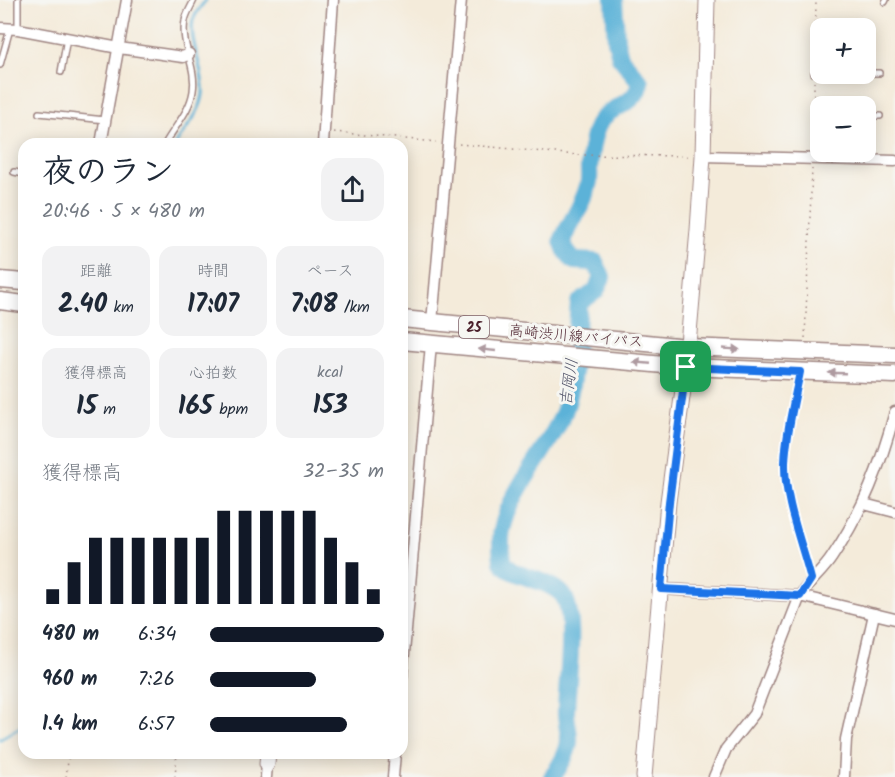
<!DOCTYPE html>
<html lang="ja">
<head>
<meta charset="utf-8">
<style>
	:root { --surface:#fff; --page:#f2f2f3; --text:#1f2937; --muted:#747a83; --accent:#111827 }
	body { margin:0; font-family:Kalam,"Klee One",sans-serif; background:var(--page); color:var(--text); height:100vh; display:flex; flex-direction:column; font-size:22px; white-space:nowrap }
	* { box-sizing:border-box; margin:0 }
	p { font-size:20px; color:var(--muted) }
	.icon { flex:none; width:33px; height:33px; fill:none; stroke:currentColor; stroke-width:2; stroke-linecap:round; stroke-linejoin:round }
	.map { position:relative; flex:1; overflow:hidden }
	.panel { position:absolute; left:18px; top:138px; width:390px; height:621px; display:flex; flex-direction:column; background:var(--surface); border-radius:18px; box-shadow:0 3px 15px #0003 }
	.panel>* { flex:none }
	.tools { position:absolute; left:810px; top:18px; display:grid; gap:12px }
	.tools a { display:grid; place-items:center; width:66px; height:66px; border-radius:12px; background:var(--surface); box-shadow:0 3px 15px #0003; font-size:30px }
	.pin { position:absolute; display:grid; place-items:center; width:51px; height:51px; color:#fff; margin:-26px; border-radius:12px; box-shadow:0 3px 9px #0006 }
	.round { display:grid; place-items:center; flex:none; width:63px; height:63px; border-radius:18px; background:var(--page) }
	.head { display:flex; align-items:center; justify-content:space-between; height:102px; padding:0 24px }
	h1 { font-size:33px; font-weight:800; line-height:45px }
	.figures { display:grid; grid-template-columns:repeat(3,1fr); gap:9px; height:102px; padding:6px 24px }
	.figures div { display:grid; align-content:center; border-radius:15px; background:var(--page); text-align:center }
	.figures b { font-size:26px; font-weight:800 }
	.figures small { font-size:16px; font-weight:400 }
	.figures p { font-size:16px }
	.chart { height:168px; padding:12px 24px }
	.chart p { display:flex; justify-content:space-between }
	.chart svg { width:100%; height:108px; margin-top:6px; stroke:var(--accent); stroke-width:6 }
	ul { padding:0 24px; list-style:none; font-size:20px }
	li { display:grid; grid-template-columns:96px 72px 1fr; align-items:center; height:45px }
	li i { height:15px; border-radius:8px; background:var(--accent) }
	.map>svg:first-child { display:block }
	.lines { fill:none; stroke-linecap:round; stroke-linejoin:round }
	.stream { stroke:#5cb2d8; stroke-width:3 }
	.river { stroke:#5cb2d8; stroke-width:18 }
	.lane-casing { stroke:#9f8582; stroke-width:8 }
	.street-casing { stroke:#9f8582; stroke-width:13 }
	.secondary-casing { stroke:#9f8582; stroke-width:17 }
	.primary-casing { stroke:#9f8582; stroke-width:19 }
	.path { stroke:#9f8582; stroke-width:1.5; stroke-dasharray:1.5 4.5; stroke-linecap:butt }
	.lane { stroke:#fff; stroke-width:5 }
	.street { stroke:#fff; stroke-width:10 }
	.secondary { stroke:#fff; stroke-width:15 }
	.primary { stroke:#fff; stroke-width:16 }
	.oneway { fill:#ae9aa0 }
	.route-casing { stroke:#fff; stroke-width:12 }
	.route { stroke:#1a73e8; stroke-width:8 }
	.labels { text-anchor:middle; stroke-width:6; stroke-linejoin:round; paint-order:stroke }
	.shield { fill:#f6f6f2; stroke:#7e6067; stroke-width:1.5 }
	.shield-label { font-size:14px; font-weight:bold; fill:#4a1f2b }
	.street-label { font-size:15px; fill:#4a1f2b; stroke:#f6f6f2 }
	.water-label { font-size:16px; font-style:italic; fill:#505268; stroke:#f6f6f2 }
</style>
</head>
<body>
<div class="map">
<svg width="895" height="777" viewBox="0 0 895 777">
	<rect width="100%" height="100%" fill="#f6f6f2"/>
	<filter id="ink" filterUnits="userSpaceOnUse"><feTurbulence type="fractalNoise" baseFrequency=".0167" numOctaves="2"/><feDisplacementMap in="SourceGraphic" scale="12" xChannelSelector="R" yChannelSelector="G"/><feConvolveMatrix kernelMatrix="1 2 1 2 8 2 1 2 1" color-interpolation-filters="sRGB"/></filter>
	<filter id="wash" filterUnits="userSpaceOnUse"><feTurbulence type="fractalNoise" baseFrequency=".008" numOctaves="4" result="noise"/><feDisplacementMap in="SourceGraphic" scale="24" xChannelSelector="R" yChannelSelector="G"/><feGaussianBlur stdDeviation="1.35" result="paint"/><feColorMatrix in="noise" values="0 0 0 0 0 0 0 0 0 0 0 0 0 0 0 0 0 1.4 0 .05"/><feComposite in="paint" operator="in"/></filter>
	<g filter="url(#wash)">
		<rect width="100%" height="100%" fill="#f4ebda"/>
		<g class="lines">
			<!-- stream -->
			<g class="stream">
				<path d="M176 144C185 129 201 112 203 94 205 71 188 39 193 20 196 12 201 6 206 0"/>
				<path d="M0 739 24 725"/>
			</g>
			<!-- river -->
			<path class="river" d="M552 777C559 768 569 751 569 740 569 731 566 721 566 712 566 688 578 612 562 594 551 582 526 578 512 571 508 569 505 565 502 562 501 551 500 540 502 530 512 486 547 453 564 412 575 385 576 334 579 303L596 291 602 277 595 262 574 261 566 251 562 241C570 222 583 206 588 186 590 180 589 174 589 168 590 156 592 138 597 127 607 103 636 109 640 82L620 57 616 40 614 0"/>
		</g>
	</g>
	<g filter="url(#ink)">
		<g class="lines">
			<!-- lane casing -->
			<g class="lane-casing">
				<g id="lane">
					<path d="M18 0V28"/>
					<path d="M885 2 886 0"/>
					<path d="M0 65 10 29"/>
					<path d="M61 72 67 38"/>
					<path d="M814 73H820"/>
					<path d="M866 73H879"/>
					<path d="M39 113 105 120"/>
					<path d="M814 116H820"/>
					<path d="M866 116H880"/>
					<path d="M165 144C175 126 190 111 193 91 197 67 180 44 185 21 186 14 191 7 194 0"/>
					<path d="M14 172 24 174"/>
				</g>
			</g>
			<!-- street casing -->
			<g class="street-casing">
				<g id="street">
					<path d="M0 28 18 29 119 48 183 57 189 54"/>
					<path d="M101 144 127 0"/>
					<path d="M323 144 333 0"/>
					<path d="M703 156 895 161"/>
					<path d="M432 322 461 0"/>
					<path d="M864 504 895 512"/>
					<path d="M661 589 800 596 895 619"/>
					<path d="M402 676 431 344"/>
					<path d="M266 777 267 764"/>
					<path d="M393 777 395 753"/>
					<path d="M714 777 726 749 754 714 800 596C810 581 823 571 832 557 864 509 880 467 895 412"/>
					<path d="M844 777 846 739 874 614"/>
				</g>
			</g>
			<!-- secondary casing -->
			<g class="secondary-casing">
				<g id="secondary">
					<path d="M267 764 268 753"/>
					<path d="M644 777 668 502 686 367 698 230 703 156 707 0"/>
				</g>
			</g>
			<!-- primary casing -->
			<g class="primary-casing">
				<g id="primary">
					<path d="M0 280 24 282"/>
					<path d="M0 301 24 304"/>
					<path d="M402 319 687 347 895 355"/>
					<path d="M402 341 686 367 895 375"/>
				</g>
			</g>
			<!-- path -->
			<g class="path">
				<path d="M815 65 816 0"/>
				<path d="M814 107V82"/>
				<path d="M334 132 436 142"/>
				<path d="M459 144 577 155 691 156"/>
				<path d="M813 149V124"/>
				<path d="M805 338 812 169"/>
				<path d="M798 384 785 464 795 524 808 570"/>
				<path d="M66 777 69 753"/>
				<path d="M175 777 177 753"/>
			</g>
			<!-- lane -->
			<use href="#lane" class="lane"/>
			<!-- street -->
			<use href="#street" class="street"/>
			<!-- secondary -->
			<use href="#secondary" class="secondary"/>
			<!-- primary -->
			<use href="#primary" class="primary"/>
		</g>
		<!-- one-way arrows -->
		<defs><path id="oneway-solid" d="M-6-.8H1V-3.2L6.5 0L1 3.2V.8H-6Z" transform="scale(1.5)"/></defs>
		<g class="oneway">
			<use href="#oneway-solid" transform="translate(731 349) rotate(3)"/>
			<use href="#oneway-solid" transform="translate(487 350) rotate(-174)"/>
			<use href="#oneway-solid" transform="translate(642 363) rotate(-175)"/>
			<use href="#oneway-solid" transform="translate(837 373) rotate(-178)"/>
		</g>
	</g>
	<g class="lines" filter="url(#ink)">
		<!-- route casing -->
		<g class="route-casing">
			<path id="route" d="M686 367 800 372C794 402 786 433 785 463 784 499 802 544 811 579L800 596 661 589 669 502Z"/>
		</g>
		<!-- route -->
		<use href="#route" class="route"/>
	</g>
	<g class="labels">
		<!-- shield labels -->
		<rect class="shield" x="459" y="316" width="30" height="22" rx="4.5"/>
		<g class="shield-label">
			<text x="474" y="332">25</text>
		</g>
		<!-- street labels -->
		<g class="street-label">
			<text transform="translate(576 336) rotate(5)" y="5">高崎渋川線バイパス</text>
		</g>
		<!-- water labels -->
		<g class="water-label">
			<text transform="translate(568 382) rotate(-82)" y="6">吉岡川</text>
		</g>
	</g>
</svg>
<div class="tools">
<a>+</a>
<a>−</a>
</div>
<div class="pin" style="left:686px;top:367px;background:#1e9e55"><svg class="icon" aria-label="arrive" viewBox="0 0 24 24"><path d="M6 21V4h12l-3 4 3 4H6"/></svg></div>
<section class="panel">
<div class="head"><div><h1>夜のラン</h1><p>20:46 · 5 × 480 m</p></div><a class="round"><svg class="icon" aria-label="share" viewBox="0 0 24 24"><path d="M12 15V3M7 8l5-5 5 5M5 13v7h14v-7"/></svg></a></div>
<div class="figures">
<div><p>距離</p><b>2.40<small> km</small></b></div>
<div><p>時間</p><b>17:07</b></div>
<div><p>ペース</p><b>7:08<small> /km</small></b></div>
</div>
<div class="figures">
<div><p>獲得標高</p><b>15<small> m</small></b></div>
<div><p>心拍数</p><b>165<small> bpm</small></b></div>
<div><p>kcal</p><b>153</b></div>
</div>
<div class="chart"><p><span>獲得標高</span>32–35 m</p>
<svg viewBox="0 0 160 44" preserveAspectRatio="none"><path d="M5 44V38M15 44V27M25 44V17M35 44V17M45 44V17M55 44V17M65 44V17M75 44V17M85 44V6M95 44V6M105 44V6M115 44V6M125 44V6M135 44V17M145 44V27M155 44V38"/></svg>
</div>
<ul>
<li><b>480 m</b>6:34<i style="width:100%"></i></li>
<li><b>960 m</b>7:26<i style="width:61%"></i></li>
<li><b>1.4 km</b>6:57<i style="width:79%"></i></li>
</ul>
</section>
</div>
</body>
</html>
